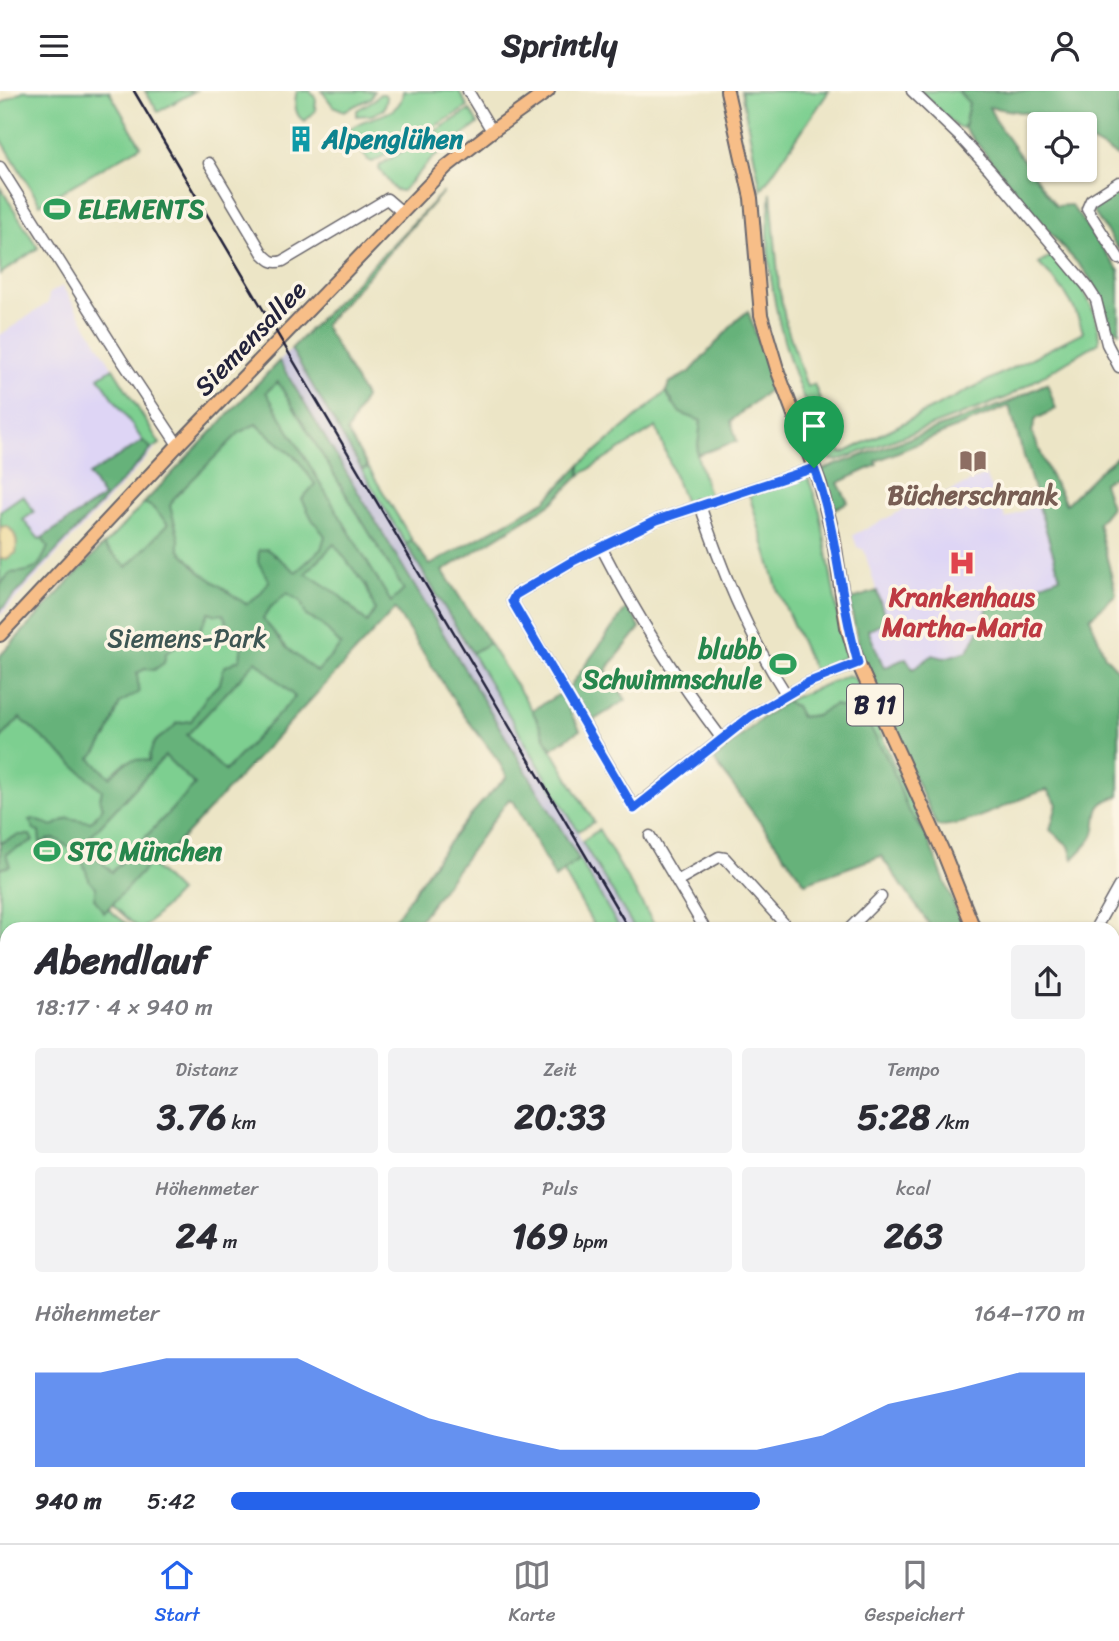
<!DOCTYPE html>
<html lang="de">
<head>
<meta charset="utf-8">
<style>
	:root { --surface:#fff; --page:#f2f2f3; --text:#2b2b33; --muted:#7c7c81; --line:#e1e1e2; --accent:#2563eb }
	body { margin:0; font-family:Sriracha,sans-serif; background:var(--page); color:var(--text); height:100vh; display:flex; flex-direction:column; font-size:26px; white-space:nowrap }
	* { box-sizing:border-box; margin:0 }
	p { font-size:23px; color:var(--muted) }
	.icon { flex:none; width:38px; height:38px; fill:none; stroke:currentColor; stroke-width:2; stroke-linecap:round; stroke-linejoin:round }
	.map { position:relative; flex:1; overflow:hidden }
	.details { position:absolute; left:0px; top:831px; width:1120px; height:621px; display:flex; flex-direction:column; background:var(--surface); border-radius:21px 21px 0 0; box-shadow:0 2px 5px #0004 }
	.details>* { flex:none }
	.buttons { position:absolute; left:1027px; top:21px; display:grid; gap:14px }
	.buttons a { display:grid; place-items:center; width:70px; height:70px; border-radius:7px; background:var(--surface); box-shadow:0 2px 5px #0004; font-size:35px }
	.pin { position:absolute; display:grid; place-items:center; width:60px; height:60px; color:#fff; margin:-72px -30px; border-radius:50% 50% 50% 0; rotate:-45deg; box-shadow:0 0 7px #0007 }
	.pin .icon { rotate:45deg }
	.round { display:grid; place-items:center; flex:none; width:74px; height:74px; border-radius:7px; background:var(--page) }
	.headline { display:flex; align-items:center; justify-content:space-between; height:119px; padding:0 35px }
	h1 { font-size:38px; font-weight:800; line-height:52px }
	.stats { display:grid; grid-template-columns:repeat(3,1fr); gap:10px; height:119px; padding:7px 35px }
	.stats div { display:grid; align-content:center; border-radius:7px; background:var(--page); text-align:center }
	.stats b { font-size:35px; font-weight:800 }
	.stats small { font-size:19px; font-weight:400 }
	.stats p { font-size:19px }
	.chart { height:196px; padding:14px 35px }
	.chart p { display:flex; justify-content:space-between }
	.chart svg { width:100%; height:126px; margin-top:7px; fill:var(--accent); opacity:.7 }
	ul { padding:0 35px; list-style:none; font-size:23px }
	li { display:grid; grid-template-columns:112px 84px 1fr; align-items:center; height:52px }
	li i { height:18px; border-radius:9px; background:var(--accent) }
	header { display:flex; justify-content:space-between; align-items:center; height:91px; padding:0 35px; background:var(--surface); font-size:32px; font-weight:800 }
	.tabs { display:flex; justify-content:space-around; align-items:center; height:98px; border-top:2px solid var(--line); background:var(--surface); font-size:19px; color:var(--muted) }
	.tabs a { display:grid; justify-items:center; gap:4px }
	.tabs .current { color:var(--accent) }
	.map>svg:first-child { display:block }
	.built { fill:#ded5f5 }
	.industrial { fill:#c3c1db }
	.green { fill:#7dcf90; stroke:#507866; stroke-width:2 }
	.forest { fill:#66b27a; stroke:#446a5a; stroke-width:2; fill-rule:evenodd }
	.sand { fill:#eeda9e; stroke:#887e6c; stroke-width:2 }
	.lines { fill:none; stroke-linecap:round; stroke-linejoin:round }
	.stream { stroke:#41b1b7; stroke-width:2.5 }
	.minor-casing { stroke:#69666c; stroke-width:13 }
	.major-casing { stroke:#69666c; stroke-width:16 }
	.minor { stroke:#fff; stroke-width:10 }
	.major { stroke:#f7be88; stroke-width:12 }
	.rail { stroke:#22223b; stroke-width:2.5 }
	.route-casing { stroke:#fff; stroke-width:14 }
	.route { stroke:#2563eb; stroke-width:9 }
	.labels { text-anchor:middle; stroke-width:7; stroke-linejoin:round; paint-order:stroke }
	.shield { fill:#fcf5e5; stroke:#63616e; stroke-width:2 }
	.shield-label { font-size:24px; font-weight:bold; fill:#22223b }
	.culture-label { font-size:26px; font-weight:bold; fill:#0d838f; stroke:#fcf5e5; text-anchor:start }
	.leisure-label { font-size:26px; font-weight:bold; fill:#27864d; stroke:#fcf5e5; text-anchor:start }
	.street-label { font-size:26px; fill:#22223b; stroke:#fcf5e5 }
	.education-label { font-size:26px; font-weight:bold; fill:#785e54; stroke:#fcf5e5 }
	.health-label { font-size:26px; font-weight:bold; fill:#be3a42; stroke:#fcf5e5 }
	.park-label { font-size:26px; fill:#3d5654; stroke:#fcf5e5 }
</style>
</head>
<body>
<header><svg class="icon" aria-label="menu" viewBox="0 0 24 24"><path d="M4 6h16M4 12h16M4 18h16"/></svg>Sprintly<svg class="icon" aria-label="person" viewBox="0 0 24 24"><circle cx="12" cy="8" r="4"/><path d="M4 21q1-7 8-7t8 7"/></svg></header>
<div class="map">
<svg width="1119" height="1452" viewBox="0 0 1119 1452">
	<rect width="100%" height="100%" fill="#fcf5e5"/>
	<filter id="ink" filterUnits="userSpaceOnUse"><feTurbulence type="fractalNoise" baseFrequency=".0143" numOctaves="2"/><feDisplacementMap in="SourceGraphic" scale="14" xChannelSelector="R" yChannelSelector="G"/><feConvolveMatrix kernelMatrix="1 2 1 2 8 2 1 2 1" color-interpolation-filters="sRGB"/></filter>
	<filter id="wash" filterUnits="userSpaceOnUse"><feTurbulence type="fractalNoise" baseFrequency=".00686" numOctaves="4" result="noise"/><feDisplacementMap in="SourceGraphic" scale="28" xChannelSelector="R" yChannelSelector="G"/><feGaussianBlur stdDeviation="1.57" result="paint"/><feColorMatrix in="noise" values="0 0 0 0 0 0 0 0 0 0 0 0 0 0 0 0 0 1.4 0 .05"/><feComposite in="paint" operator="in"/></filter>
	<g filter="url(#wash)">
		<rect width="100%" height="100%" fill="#ece5c6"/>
		<!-- built -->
		<g class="built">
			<path d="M62 195 160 353 0 525V244L48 212 49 203Z"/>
			<path d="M985 384 1006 428 1039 412 1060 485 988 514 985 527 968 560 944 567 933 564 913 578 884 577 867 539 886 530 864 459 857 456 853 444 933 404 946 402Z"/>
		</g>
		<!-- industrial -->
		<g class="industrial">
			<path d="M291 258 578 740 580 748 634 838H620L279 270Z"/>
			<path d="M979 1446H1028L1037 1452H984Z"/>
		</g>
		<!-- green -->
		<g class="green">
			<path d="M23 0H109L141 55 40 113 0 46V13Z"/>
			<path d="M145 0H195L158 21Z"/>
			<path d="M297 0H310L316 8 315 20 305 30C294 26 294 10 297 0Z"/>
			<path d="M322 0H374L371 7 344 20 333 15Z"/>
			<path d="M403 0H459L468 16 373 71 369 70 350 46 349 39C364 23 402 29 403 0Z"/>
			<path d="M741 0H829L761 99Z"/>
			<path d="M919 0H1119V66L1085 47V33H1060L1045 25 969 12 964 37 957 36Z"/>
			<path d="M380 3H384L387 7 384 18 372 24 357 25V19L374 9Z"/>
			<path d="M470 19 478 33 432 68 402 100 395 99 379 78 380 74Z"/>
			<path d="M0 96 38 157 0 183Z"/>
			<path d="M771 101 779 197 786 233 807 296 814 293 842 363 1083 241C1074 210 1062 196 1039 173L1052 164C1076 188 1100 215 1099 251L1006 307 837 370 829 368C791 285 758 193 771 101Z"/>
			<path d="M113 277 160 353 152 358 143 350 99 286Z"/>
			<path d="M278 290 404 499 150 774H152L179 801 143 838H139L114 815V812L108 818 133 838H7V928L0 935V565L144 412 147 413Z"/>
			<path d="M666 301 672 312 701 329 697 364 710 407 686 415 656 336 580 384V374Z"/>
			<path d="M368 376 412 449 406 453 362 379Z"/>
			<path d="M808 386 820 421 845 566 814 580 778 500 749 403Z"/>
			<path d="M23 404 34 421 23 429 39 448 42 447 48 456C39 479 34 481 10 482L0 494V420Z"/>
			<path d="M489 552 532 619 551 658 594 731 578 740 472 562Z"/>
			<path d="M848 584 856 589 926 744 907 717 890 672 868 633 835 614 817 624 801 626 795 616 786 610Z"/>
			<path d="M599 739 657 838H635L584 754 582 750Z"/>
			<path d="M579 768 620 838H596L563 780Z"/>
			<path d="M7 933V985L0 992V940Z"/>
		</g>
		<!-- forest -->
		<g class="forest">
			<path d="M958 0H1119V66L1085 47V33H1060L1045 25 989 16 998 34 1056 115 1071 114 1119 180V241L1110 235 1102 206 1084 179 1058 151 964 37 969 12Z"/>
			<path d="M1119 95V159L1093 120 1096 112Z"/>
			<path d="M443 101 324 234 365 306 347 341 368 376 362 379 291 258Z"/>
			<path d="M748 220 774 295 731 330 737 350 697 364 701 330 680 322 666 301 669 292 690 281 737 229Z"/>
			<path d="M279 270 579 768 555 787 514 711 509 708 413 838H388C424 787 460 729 507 686L498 669 463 623 395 518 180 750 154 775 148 774 104 822 94 807 96 796 90 791 79 762C59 756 64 741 40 752L39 741 35 740 29 729 33 728 53 735 68 727 91 731 103 716 100 708 102 699 20 627 0 648V565L103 454 127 476 168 433 152 416 144 412ZM278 291 404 499 391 511 266 301ZM256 333 297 368 315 393 302 408 312 428 325 445 321 458 296 481 267 458 259 459 258 471 269 490 260 503 246 513 200 481 179 458V447L170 415 174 407 240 341ZM334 453 366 495 375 519 367 532 339 504 306 482ZM287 502 301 511 306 525 320 532 341 554 317 581 287 557 263 528 271 516ZM209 521 217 524 223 523C232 537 223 543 242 552L240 568 224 576 220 592 207 605 191 630 177 632C163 650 152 642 149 670 129 666 123 672 110 686L90 667 95 663 107 645 120 612 139 601 137 582 145 578 154 579 164 572 166 562 200 539ZM256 570 295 606 225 680 187 644ZM165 665 195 694 112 781 83 753Z"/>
			<path d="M1047 292 1056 318 1036 328 1032 341 1049 382 1066 413 1097 382 1119 364V382L1103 392 1111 416 1098 432 1116 503 1090 527 1105 565 1119 580V705C1088 713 1101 727 1093 745 1089 753 1079 761 1073 768L1069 755 1050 739 1057 713 1047 699C1010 708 976 735 937 735L863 575 850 513 852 508 877 500 886 530 868 539 884 577 906 567 913 578 933 564 944 567 968 560 985 527 988 514 1060 486 1009 315 876 370 877 374 838 392 848 411 832 419 819 380 1009 311Z"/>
			<path d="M143 350 152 358 0 520V494L10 482C35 481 39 479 48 456L42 447 103 406 89 384Z"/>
			<path d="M580 374V384L552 412 443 480 489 552 472 562 406 453 412 449 430 474 546 409Z"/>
			<path d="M628 515 640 537 606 579 626 609 589 632 568 598Z"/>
			<path d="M560 603 580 639 551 658 532 619Z"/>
			<path d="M786 610 795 616 801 626 817 624 834 614 847 618 868 633 890 672 907 717 926 744 964 838H925L929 833 881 765 805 792 714 669 762 627Z"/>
			<path d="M19 744H30L33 750 6 763 10 775 0 778V752Z"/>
			<path d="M0 844 7 866V933L0 940Z"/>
			<path d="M7 985V1235L0 1240V992Z"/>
		</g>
		<!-- sand -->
		<path class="sand" d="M7 435C16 442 18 450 16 462L6 468 0 467V436Z"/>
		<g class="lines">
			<!-- stream -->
			<path class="stream" d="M1106 0 1108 2"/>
		</g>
	</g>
	<g filter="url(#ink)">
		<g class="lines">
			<!-- minor casing -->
			<g class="minor-casing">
				<g id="minor">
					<path d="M468 0 492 40"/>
					<path d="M912 0 959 45 990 79 1087 195 1096 209 1107 253 1119 276"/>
					<path d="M209 72 263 163C270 170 274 173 283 170L387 108 402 121"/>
					<path d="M0 76 121 268 178 354"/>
					<path d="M1119 91 1091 109 1087 118 1119 168"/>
					<path d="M814 377 657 429 573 470 515 504 512 510 634 717 751 625 807 592 858 572"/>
					<path d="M700 414C722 481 748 544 786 603"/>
					<path d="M601 456C636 524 676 587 722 648"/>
					<path d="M650 745 705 838"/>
					<path d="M677 790 719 766 725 767 789 838"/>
					<path d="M849 838 881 806"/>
					<path d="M1095 838 1119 795"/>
					<path d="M1113 951 1119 954"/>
					<path d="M1113 1155 1119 1151"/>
					<path d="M1113 1290 1119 1286"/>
					<path d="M0 1386 7 1380"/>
					<path d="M0 1408 7 1422"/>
					<path d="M0 1430 7 1445"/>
					<path d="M18 1446 21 1452"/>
					<path d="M161 1446 165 1452"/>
					<path d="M267 1446 273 1452"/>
					<path d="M313 1446 317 1452"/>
					<path d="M491 1446 496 1452"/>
					<path d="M702 1446 713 1452"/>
					<path d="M898 1446 904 1452"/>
					<path d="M1106 1446 1111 1452"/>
					<path d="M537 1452 539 1446"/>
					<path d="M647 1452 650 1446"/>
					<path d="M772 1452 775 1446"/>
					<path d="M877 1452 883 1446"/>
				</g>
			</g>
			<!-- major casing -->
			<g class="major-casing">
				<g id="major">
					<path d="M727 0 751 107 761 224 778 281 820 393 833 444 847 536 858 572 944 763 974 838"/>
					<path d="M0 544 178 354 446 76 492 40 548 0"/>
					<path d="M1084 1446 1087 1452"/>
				</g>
			</g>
			<!-- minor -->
			<use href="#minor" class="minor"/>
			<!-- major -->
			<use href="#major" class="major"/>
			<!-- rail -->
			<g class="rail">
				<path d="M134 0 629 838"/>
				<path d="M996 1446 1003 1452"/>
				<path d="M1012 1446 1018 1452"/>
			</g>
		</g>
	</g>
	<g class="lines" filter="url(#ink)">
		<!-- route casing -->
		<g class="route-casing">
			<path id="route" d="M814 377C838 440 839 508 858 572L807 592 751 625 634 718 512 510 515 504 573 470 657 429Z"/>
		</g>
		<!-- route -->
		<use href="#route" class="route"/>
	</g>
	<!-- icons -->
	<defs>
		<g id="building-bare" transform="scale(2.1)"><path d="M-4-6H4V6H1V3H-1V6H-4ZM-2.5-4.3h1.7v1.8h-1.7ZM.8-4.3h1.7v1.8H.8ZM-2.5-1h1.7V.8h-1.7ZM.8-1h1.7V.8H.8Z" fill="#0f9aa8" stroke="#fcf5e5" stroke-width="2.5" paint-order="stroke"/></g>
		<g id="stadium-bare" transform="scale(2.1)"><path d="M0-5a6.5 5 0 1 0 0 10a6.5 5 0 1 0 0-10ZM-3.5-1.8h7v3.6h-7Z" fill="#2e9e5b" stroke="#fcf5e5" stroke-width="2.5" paint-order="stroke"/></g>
		<g id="library-bare" transform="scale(2.1)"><path d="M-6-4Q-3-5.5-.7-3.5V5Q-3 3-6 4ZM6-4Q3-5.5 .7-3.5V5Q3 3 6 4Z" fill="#8d6e63" stroke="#fcf5e5" stroke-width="2.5" paint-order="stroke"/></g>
		<g id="hospital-bare" transform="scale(2.1)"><path d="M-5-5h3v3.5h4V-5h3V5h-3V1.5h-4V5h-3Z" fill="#e0444e" stroke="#fcf5e5" stroke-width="2.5" paint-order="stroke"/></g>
	</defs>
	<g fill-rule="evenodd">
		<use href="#building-bare" x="301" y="48"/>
		<use href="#stadium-bare" x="57" y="118"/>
		<use href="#library-bare" x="973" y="370"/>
		<use href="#hospital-bare" x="962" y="472"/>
		<use href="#stadium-bare" x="783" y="573"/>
		<use href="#stadium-bare" x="47" y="760"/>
	</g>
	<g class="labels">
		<!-- shield labels -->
		<rect class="shield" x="847" y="593.5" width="56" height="41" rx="5"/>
		<g class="shield-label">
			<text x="875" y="622">B 11</text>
		</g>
		<!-- culture labels -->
		<g class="culture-label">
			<text x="322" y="57">Alpenglühen</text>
		</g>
		<!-- leisure labels -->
		<g class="leisure-label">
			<text x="78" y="127">ELEMENTS</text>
			<text x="762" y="567" text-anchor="end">blubb<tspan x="762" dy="30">Schwimmschule</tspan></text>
			<text x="68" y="769">STC München</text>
		</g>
		<!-- street labels -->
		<g class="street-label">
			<text transform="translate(250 247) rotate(-46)" y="9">Siemensallee</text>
		</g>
		<!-- education labels -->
		<g class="education-label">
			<text x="973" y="413">Bücherschrank</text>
		</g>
		<!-- health labels -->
		<g class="health-label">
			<text x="962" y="515">Krankenhaus<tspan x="962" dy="30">Martha-Maria</tspan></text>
		</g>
		<!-- park labels -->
		<g class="park-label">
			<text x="187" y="556">Siemens-Park</text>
		</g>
	</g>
</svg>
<div class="buttons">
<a><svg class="icon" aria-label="locate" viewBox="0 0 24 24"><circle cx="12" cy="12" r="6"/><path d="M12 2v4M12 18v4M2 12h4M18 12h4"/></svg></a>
</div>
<div class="pin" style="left:814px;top:377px;background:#1e9e55"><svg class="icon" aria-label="arrive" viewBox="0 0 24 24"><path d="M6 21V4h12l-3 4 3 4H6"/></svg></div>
<section class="details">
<div class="headline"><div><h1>Abendlauf</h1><p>18:17 · 4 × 940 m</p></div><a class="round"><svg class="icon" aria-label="share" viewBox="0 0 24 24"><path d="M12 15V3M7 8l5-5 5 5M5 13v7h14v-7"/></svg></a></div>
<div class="stats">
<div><p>Distanz</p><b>3.76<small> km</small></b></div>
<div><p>Zeit</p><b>20:33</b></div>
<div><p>Tempo</p><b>5:28<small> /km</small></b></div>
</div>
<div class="stats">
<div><p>Höhenmeter</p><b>24<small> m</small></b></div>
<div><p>Puls</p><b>169<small> bpm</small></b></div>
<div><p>kcal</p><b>263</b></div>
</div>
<div class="chart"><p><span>Höhenmeter</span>164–170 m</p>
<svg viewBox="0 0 160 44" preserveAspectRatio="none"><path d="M0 44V11L10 11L20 6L30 6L40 6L50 17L60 27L70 33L80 38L90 38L100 38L110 38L120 33L130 22L140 17L150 11L160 11V44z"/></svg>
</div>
<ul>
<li><b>940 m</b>5:42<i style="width:62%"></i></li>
</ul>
</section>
</div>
<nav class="tabs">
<a class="current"><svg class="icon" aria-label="home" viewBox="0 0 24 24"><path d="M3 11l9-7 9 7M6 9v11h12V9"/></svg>Start</a>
<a><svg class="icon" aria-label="map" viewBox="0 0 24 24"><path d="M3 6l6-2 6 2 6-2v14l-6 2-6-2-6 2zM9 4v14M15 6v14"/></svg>Karte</a>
<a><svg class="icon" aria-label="saved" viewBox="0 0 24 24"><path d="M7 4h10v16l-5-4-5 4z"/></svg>Gespeichert</a>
</nav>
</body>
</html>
